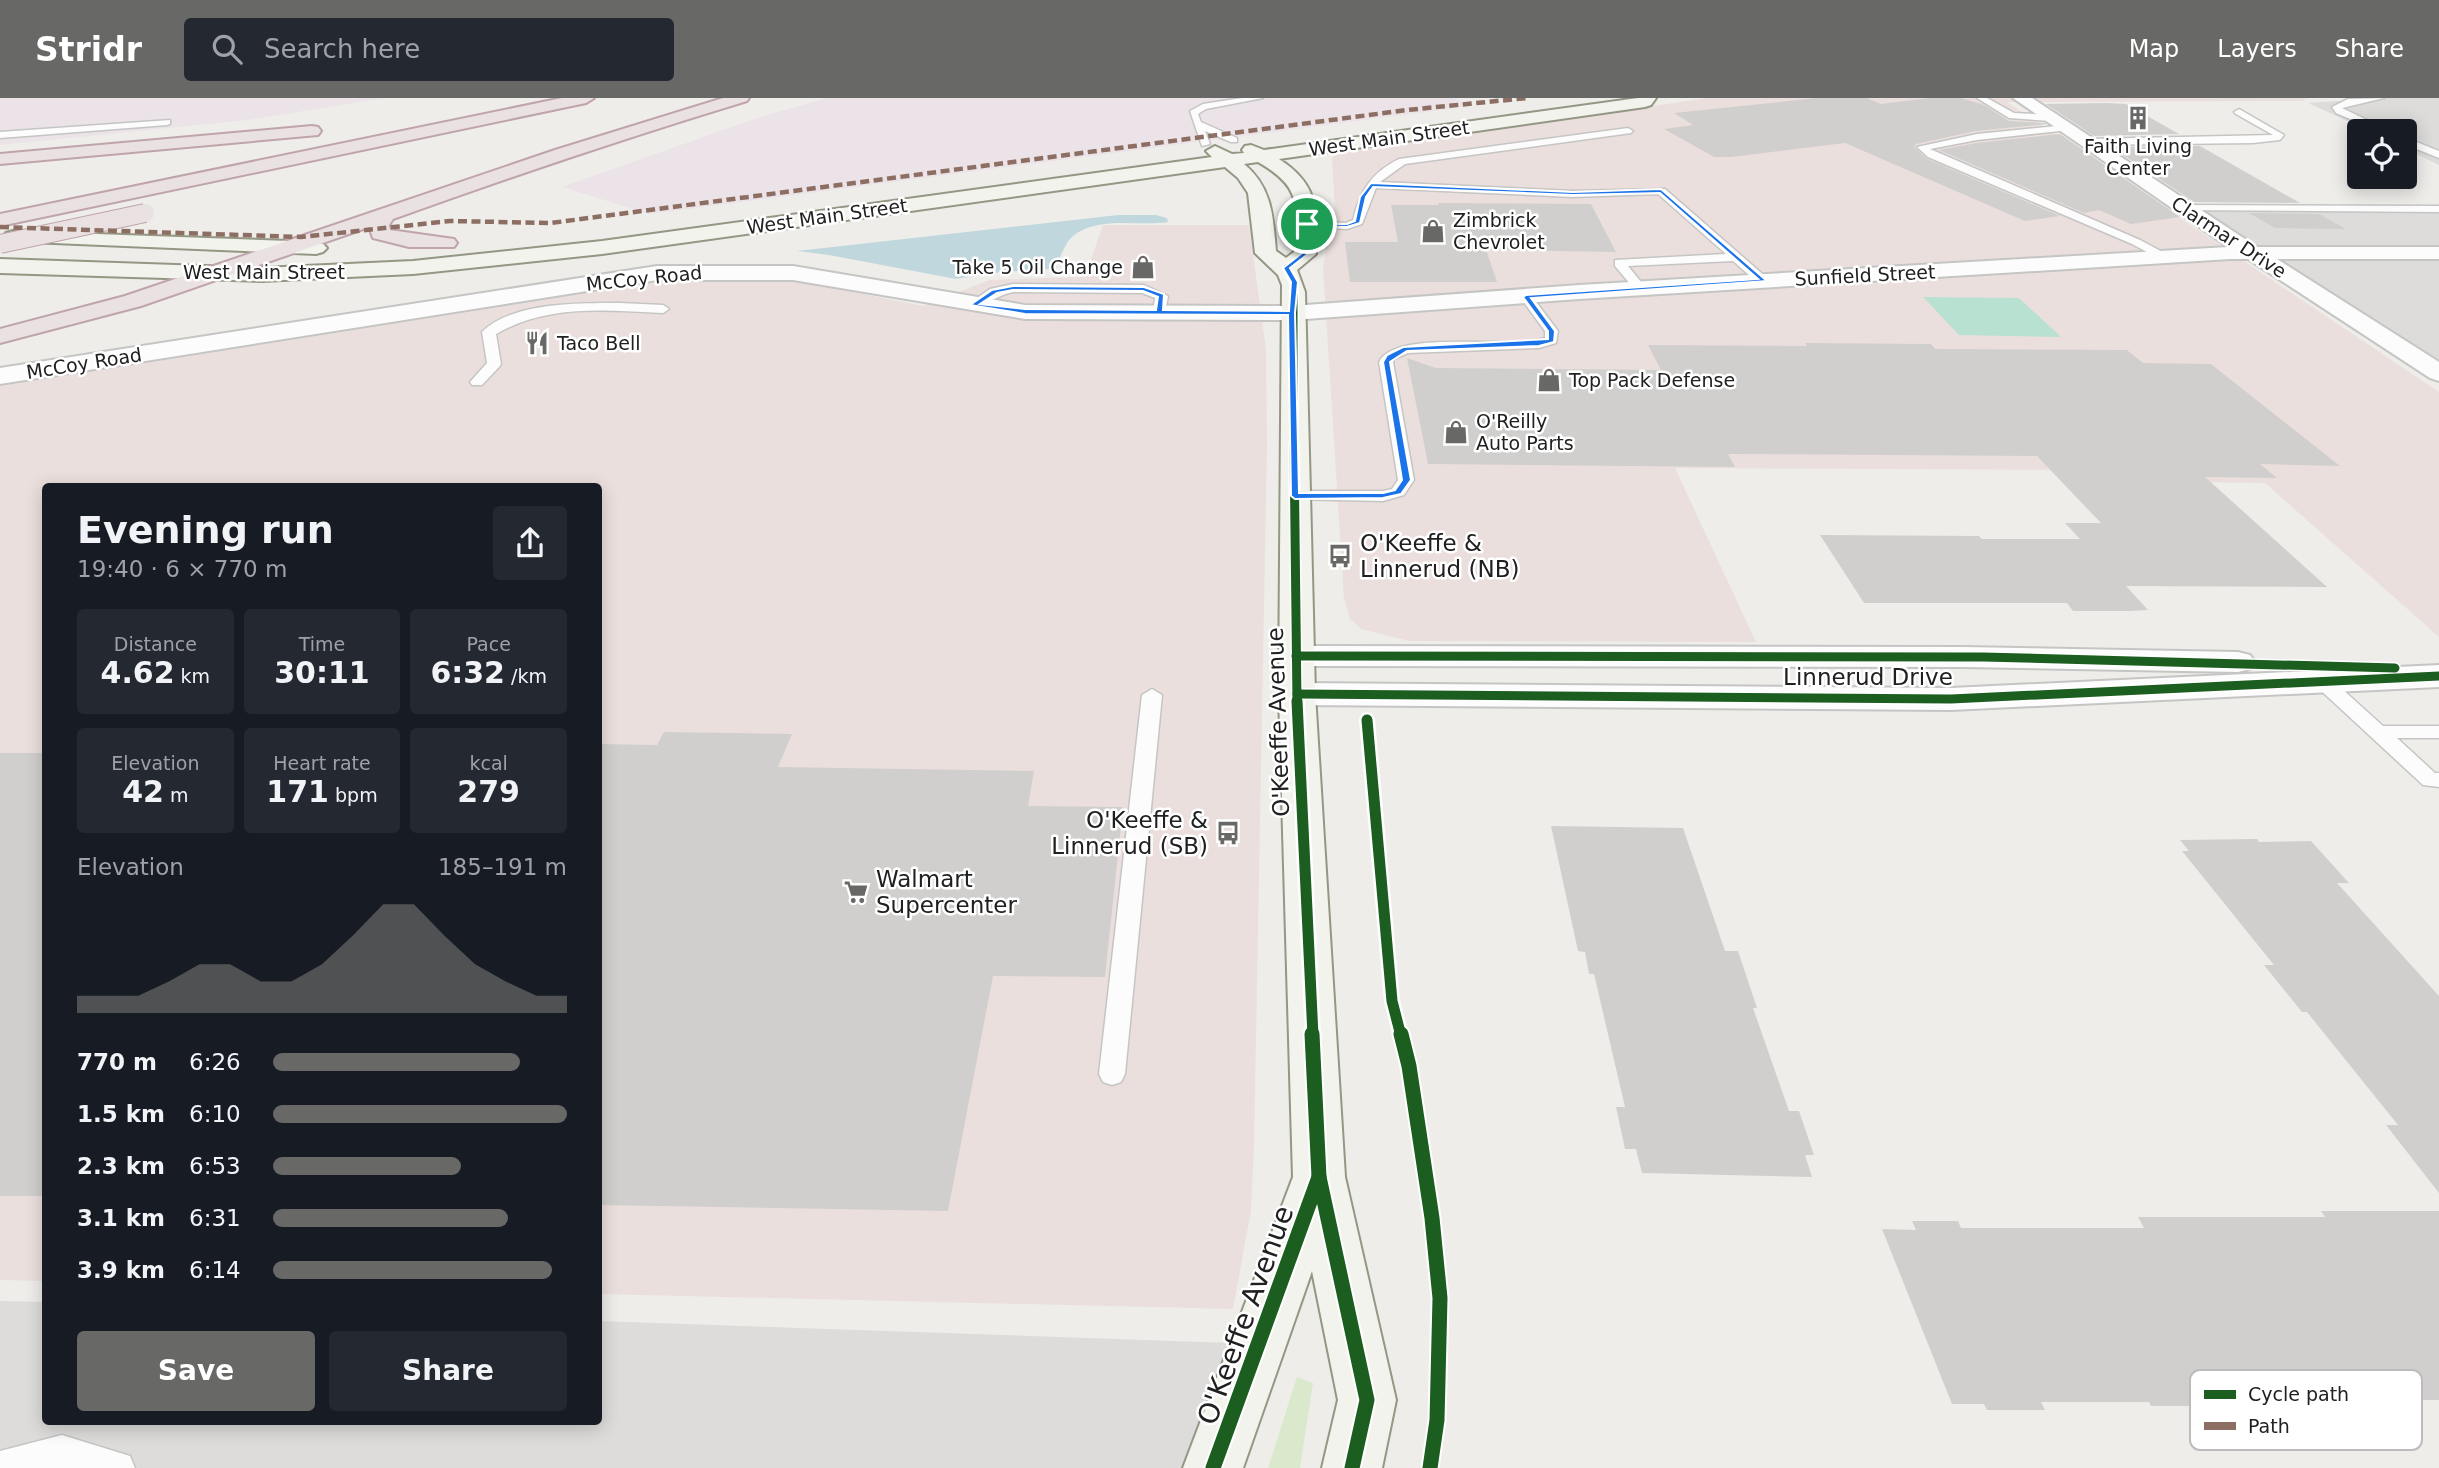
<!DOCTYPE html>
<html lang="en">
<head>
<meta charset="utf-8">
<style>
	:root { --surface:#171b24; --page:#242831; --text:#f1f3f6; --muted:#9ea1a6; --accent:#686867 }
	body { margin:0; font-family:"DejaVu Sans",sans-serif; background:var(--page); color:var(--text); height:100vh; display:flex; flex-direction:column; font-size:26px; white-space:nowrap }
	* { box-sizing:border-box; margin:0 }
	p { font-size:23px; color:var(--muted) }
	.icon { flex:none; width:38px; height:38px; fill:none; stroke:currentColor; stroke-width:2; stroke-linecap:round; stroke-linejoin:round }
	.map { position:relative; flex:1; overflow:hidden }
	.drawer { position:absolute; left:42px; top:385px; width:560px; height:942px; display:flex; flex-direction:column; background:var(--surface); border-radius:7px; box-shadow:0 4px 18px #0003 }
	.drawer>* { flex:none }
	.buttons { position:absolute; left:2347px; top:21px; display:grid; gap:14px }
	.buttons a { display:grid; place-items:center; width:70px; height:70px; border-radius:7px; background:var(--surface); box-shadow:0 4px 18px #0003; font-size:35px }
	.pin { position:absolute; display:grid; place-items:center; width:60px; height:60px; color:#fff; margin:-30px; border:4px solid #fff; border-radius:50%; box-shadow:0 2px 7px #0007 }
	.round { display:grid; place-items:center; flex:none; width:74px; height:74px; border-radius:7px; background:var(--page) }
	.summary { display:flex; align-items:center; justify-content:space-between; height:119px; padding:0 35px }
	h1 { font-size:38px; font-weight:700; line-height:52px }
	.metrics { display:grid; grid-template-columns:repeat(3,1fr); gap:10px; height:119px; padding:7px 35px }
	.metrics div { display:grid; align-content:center; border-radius:7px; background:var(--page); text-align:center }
	.metrics b { font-size:30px; font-weight:700 }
	.metrics small { font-size:19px; font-weight:400 }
	.metrics p { font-size:19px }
	.chart { height:196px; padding:14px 35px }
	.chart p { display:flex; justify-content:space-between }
	.chart svg { width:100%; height:126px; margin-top:7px; fill:var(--accent); opacity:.7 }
	.cta { display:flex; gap:14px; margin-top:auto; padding:14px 35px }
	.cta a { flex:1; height:80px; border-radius:7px; background:var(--accent); color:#fff; font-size:28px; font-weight:700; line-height:80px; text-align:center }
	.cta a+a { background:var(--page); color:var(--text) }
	ul { padding:0 35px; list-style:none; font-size:23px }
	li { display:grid; grid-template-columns:112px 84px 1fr; align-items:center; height:52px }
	li i { height:18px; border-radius:9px; background:var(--accent) }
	header { display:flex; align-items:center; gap:42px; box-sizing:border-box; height:98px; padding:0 35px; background:var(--accent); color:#fff }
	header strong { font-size:33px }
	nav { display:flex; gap:38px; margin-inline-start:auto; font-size:24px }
	.search { width:490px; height:63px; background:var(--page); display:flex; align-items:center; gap:18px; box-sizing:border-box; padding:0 24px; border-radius:7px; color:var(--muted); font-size:26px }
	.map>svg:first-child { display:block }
	.residential { fill:#dddcdb }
	.commercial { fill:#ebdfdd }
	.industrial { fill:#ebe3e7 }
	.grass { fill:#dae9cc }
	.pitch { fill:#b9e1d2 }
	.water { fill:#c0d7de }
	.building { fill:#d1cfcd }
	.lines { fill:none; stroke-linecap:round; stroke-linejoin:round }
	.lane-casing { stroke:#c5c5c4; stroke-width:3 }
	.street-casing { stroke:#c5c5c4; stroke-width:4 }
	.secondary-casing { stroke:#949783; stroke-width:4 }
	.highway-casing { stroke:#c0a4ab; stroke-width:4 }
	.lane { fill:#fcfcfc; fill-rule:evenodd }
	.street { fill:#fcfcfc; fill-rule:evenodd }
	.secondary { fill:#f3f3ed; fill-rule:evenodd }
	.highway { fill:#eae1e2; fill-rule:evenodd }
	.highway-bridge-casing { stroke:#c0a4ab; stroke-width:20; stroke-linecap:butt }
	.highway-bridge { stroke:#eae1e2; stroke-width:18 }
	.quiet { stroke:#8d6e63; stroke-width:4.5; stroke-dasharray:9 4.5; stroke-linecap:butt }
	.cycleway-far3-casing { stroke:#fff; stroke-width:10 }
	.cycleway-far2-casing { stroke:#fff; stroke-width:12 }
	.cycleway-far1-casing { stroke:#fff; stroke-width:16 }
	.cycleway-casing { stroke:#fff; stroke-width:19 }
	.cycleway-far3 { stroke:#1b5e20; stroke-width:7 }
	.cycleway-far2 { stroke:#1b5e20; stroke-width:9 }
	.cycleway-far1 { stroke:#1b5e20; stroke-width:11 }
	.cycleway { stroke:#1b5e20; stroke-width:15 }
	.route { fill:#1a73e8; stroke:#fff; stroke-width:2; fill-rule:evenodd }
	.labels { text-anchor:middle; stroke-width:5; stroke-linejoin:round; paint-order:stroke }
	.far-street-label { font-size:19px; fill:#202020; stroke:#fff }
	.far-poi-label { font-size:19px; fill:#202020; stroke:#fff; text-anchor:start }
	.poi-label { font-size:23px; fill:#202020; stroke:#fff; text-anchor:start }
	.street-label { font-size:23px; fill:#202020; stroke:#fff }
	.near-street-label { font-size:28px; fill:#202020; stroke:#fff }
	.key { fill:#fff; stroke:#bcbcbc; stroke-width:2 }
	.key-label { font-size:19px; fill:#202020 }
</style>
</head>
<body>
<header>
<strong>Stridr</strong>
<div class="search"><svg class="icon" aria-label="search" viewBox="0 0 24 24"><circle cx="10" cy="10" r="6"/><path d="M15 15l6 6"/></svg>Search here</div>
<nav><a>Map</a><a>Layers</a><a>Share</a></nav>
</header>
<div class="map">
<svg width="2439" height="1370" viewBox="0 0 2439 1370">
	<rect width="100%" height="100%" fill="#eeedea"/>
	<!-- residential -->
	<g class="residential">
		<path d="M2380 0H2439V67L2405 50 2404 33H2369L2308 5Z"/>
		<path d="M2439 107V275L2181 108Z"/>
		<path d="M0 1203 45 1204 46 1323H598L599 1223 1259 1246 1213 1370H0Z"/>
	</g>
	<!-- commercial -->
	<g class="commercial">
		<path d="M1709 0H2311L2302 1 2305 3 2007 4 2439 294V539L2265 385 2091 383 2080 372 1675 370 1756 544 1409 543 1361 531 1350 521 1344 501 1323 171 1327 139 1335 114 1332 61 1334 56 1352 50Z"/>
		<path d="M1103 127H1249L1266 251 1267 347 1254 1050 1251 1113 1233 1211 599 1196 598 388H46L45 1183 0 1182V288L646 185 689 182 782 183 816 187 924 208 989 182 1079 179 1086 176Z"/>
	</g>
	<!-- industrial -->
	<g class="industrial">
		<path d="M0 0H385L247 22 0 47Z"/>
		<path d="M827 0H1456L1465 6 1463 9 650 116 562 89 760 19Z"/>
	</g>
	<!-- grass -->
	<path class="grass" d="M1297 1279 1313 1285 1300 1370H1268Z"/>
	<!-- pitch -->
	<path class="pitch" d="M1923 199 2019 200 2061 239 1959 237Z"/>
	<!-- water -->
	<path class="water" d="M1118 117H1156L1167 120 1168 124C1138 129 1097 117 1072 139 1062 148 1062 163 1051 171L1001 174 956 181 829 157 797 153Z"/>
	<!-- building -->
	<g class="building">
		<path d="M1817 0H1867L1881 6 1930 0H1961L1984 7 2009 23 2045 25 2047 26 1976 33 1916 46 1914 49 1927 61 2060 118 2025 123 1845 45 1731 59H1714L1664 31 1693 27 1674 15Z"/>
		<path d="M2107 5 2126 6 2179 36 2094 38 2046 6Z"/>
		<path d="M2060 36 2180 119 2131 126 2099 112 2084 115 1939 52 1977 45Z"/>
		<path d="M2200 48 2300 105 2194 104 2111 49Z"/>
		<path d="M1438 105 1591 106 1616 154 1486 152 1497 184H1350L1345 144H1398L1391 107H1439Z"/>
		<path d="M2249 115 2319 116 2346 131 2275 130Z"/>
		<path d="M1805 245 1931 246 1935 251 2127 252 2143 265 2211 266 2340 368 2260 366 2277 380 2205 379 2327 489 2126 488 2148 512 2130 513H2073L2067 505H1864L1820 437 1979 438 1982 441H2080L2065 425H2101L2037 358 1728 356 1735 369 1428 366 1407 260 1436 270 1661 272 1648 247 1807 248Z"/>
		<path d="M664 634 792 636 778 669 1034 673 1028 708 1123 709 1105 879 993 878 948 1113 598 1107V646L657 647Z"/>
		<rect x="0" y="655" width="46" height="443"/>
		<path d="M1551 728 1683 730 1725 853H1738L1757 910H1753L1789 1013H1799L1814 1057H1805L1812 1079 1642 1075 1636 1051H1625L1616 1009H1625L1594 876H1589L1585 854 1578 853Z"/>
		<path d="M2257 741 2259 744 2311 743 2349 785H2337L2439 898V1095L2386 1027H2398L2307 914H2302L2264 867H2274L2182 753H2189L2180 742Z"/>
		<path d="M2321 1113H2439V1302L2200 1301 2203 1308H2151L2149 1304H2041L2045 1312H1987L1984 1306H1952L1882 1131 1916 1132 1912 1123H1958L1961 1130H2144L2138 1119H2325Z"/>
	</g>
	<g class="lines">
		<!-- lane casing -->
		<g class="lane-casing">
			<g id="lane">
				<path d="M1242 0H1263L1206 11 1198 16 1201 24 1237 40V44H1231L1205 33 1210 46 1202 48 1190 13 1203 6Z"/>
				<path d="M1977 0H1987L2014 15 2051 17 2056 20 2051 23 2009 20Z"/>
				<path d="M2384 0 2342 10 2390 33H2378L2336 15 2332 9 2348 1Z"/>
				<path d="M2239 11 2284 37 2280 42 2253 45 2087 47 2082 44 2087 41 2273 37 2236 16 2234 14Z"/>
				<path d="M170 22V26L167 27 0 40V34Z"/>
				<path d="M2067 27 2072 30 2070 32 1977 42 1930 51 2140 142 2168 157V161H2160L2132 146 1928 59 1917 49 1977 36Z"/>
				<path d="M1628 30 1633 33 1631 35 1405 66 1380 84 1573 93 1665 91 1767 180V186H1759L1733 163 1628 168 1646 190 1636 193 1615 168V162L1726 156 1658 96 1573 99 1376 90 1362 126 1347 131 1307 129 1301 126 1307 123 1346 125 1353 122C1360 93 1372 74 1399 61Z"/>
				<path d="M2404 39 2439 53V60L2404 46Z"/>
				<path d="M2184 107 2439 108V114L2180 112V108Z"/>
				<path d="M1013 186 1144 187 1168 198 1165 214 1159 218 1153 214 1155 200 1142 195 1013 194C998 197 987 206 973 211L967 207 990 191Z"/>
				<path d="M1526 195 1530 196 1558 233 1556 245 1539 250 1408 255 1394 261 1393 264 1414 382 1404 397 1383 403 1289 401 1287 398 1289 395 1295 393H1383L1392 391 1398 382 1379 264C1396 230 1509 252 1545 240V233L1520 199Z"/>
				<path d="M620 205 663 207 669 211 663 215C606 212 547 206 496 236L501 266 499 269 482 287H472L470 284 487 265 482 234C512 204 580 205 620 205Z"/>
				<path d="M2323 578 2330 580 2383 628H2439V640H2397L2435 675H2439V689L2423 687 2316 588 2313 584Z"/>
				<path d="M1152 591 1162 597 1125 976 1121 984 1112 987 1103 984 1099 976 1142 597Z"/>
				<path d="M62 1337 130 1358 135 1370H0V1353Z"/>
			</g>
		</g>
		<!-- street casing -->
		<g class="street-casing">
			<g id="street">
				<path d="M2013 0H2032L2257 149H2439V161H2277L2439 264V283L2430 280 2248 161H2230L1579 201 1292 222 1025 221 793 182H657L0 286V270L657 168H793L1025 207 1292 208 1579 187 2228 149Z"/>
				<path d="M1296 548 1963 549 2238 554 2250 557 2255 564 2250 571 2238 574 1963 569 1296 568 1284 565 1279 558 1284 551Z"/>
				<path d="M2439 567V589L1951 612 1297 607 1284 604 1279 596 1284 588 1297 585 1951 590Z"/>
			</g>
		</g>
		<!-- secondary casing -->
		<g class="secondary-casing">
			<g id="secondary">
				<path d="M1638 0H1656L1651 7 1645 9 1279 61C1320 88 1316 111 1316 156L1297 172 1305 194 1315 596 1345 1079 1396 1302 1382 1370H1322L1338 1302 1312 1173 1243 1370H1183L1293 1079 1279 596 1282 187 1278 177 1255 155 1248 95 1238 80 1225 69 602 156 413 176 262 183 0 175V161L262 170 413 163 602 143 1212 59 1206 53 1215 48 1232 56 1244 55 1242 52 1245 48 1251 47 1264 52ZM1258 64C1303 90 1297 107 1294 154L1286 160 1276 153C1273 118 1272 89 1244 66Z"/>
				<path d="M13 133 316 144 323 146 327 150 323 154 316 156 6 143 3 139 6 135Z"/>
			</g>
		</g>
		<!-- highway casing -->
		<g class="highway-casing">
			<g id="highway">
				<path d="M562 0H594L586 5 0 128V116Z"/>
				<path d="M723 0H749L747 3C628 39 510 79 393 121L389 127 390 132 454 141 457 145 454 149H409L373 140 369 129 141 208 0 245V231L125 198 555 52Z"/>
				<path d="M312 28 318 29 321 33 318 37 0 66V56Z"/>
			</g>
		</g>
		<!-- lane -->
		<use href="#lane" class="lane"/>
		<!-- street -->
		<use href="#street" class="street"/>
		<!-- secondary -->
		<use href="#secondary" class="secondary"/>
		<!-- highway -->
		<use href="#highway" class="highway"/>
		<!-- highway-bridge casing -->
		<g class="highway-bridge-casing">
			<path id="highway-bridge" d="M0 146 145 115"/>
		</g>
		<!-- highway-bridge -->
		<use href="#highway-bridge" class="highway-bridge"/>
		<!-- quiet -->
		<path class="quiet" d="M0 129 301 139 450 123 551 125 1407 12 1527 0"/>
		<!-- cycleway-far3 casing -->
		<g class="cycleway-far3-casing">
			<path id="cycleway-far3" d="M1287 170 1294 184V349"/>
		</g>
		<!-- cycleway-far2 casing -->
		<g class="cycleway-far2-casing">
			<g id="cycleway-far2">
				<path d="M1294 347 1297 605"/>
				<path d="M1296 558 1983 559 2395 570"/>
				<path d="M1297 596 1951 601 2439 578"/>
			</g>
		</g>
		<!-- cycleway-far1 casing -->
		<g class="cycleway-far1-casing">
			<g id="cycleway-far1">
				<path d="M1297 603 1313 938"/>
				<path d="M1367 622 1392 903 1401 938"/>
			</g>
		</g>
		<!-- cycleway casing -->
		<g class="cycleway-casing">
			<g id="cycleway">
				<path d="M1312 936 1319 1079 1367 1302 1352 1370"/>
				<path d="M1401 936 1409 968 1432 1120 1440 1200 1437 1322 1430 1370"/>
				<path d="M1213 1370 1319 1079"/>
			</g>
		</g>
		<!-- cycleway-far3 -->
		<use href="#cycleway-far3" class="cycleway-far3"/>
		<!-- cycleway-far2 -->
		<use href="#cycleway-far2" class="cycleway-far2"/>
		<!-- cycleway-far1 -->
		<use href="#cycleway-far1" class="cycleway-far1"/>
		<!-- cycleway -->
		<use href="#cycleway" class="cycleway"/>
	</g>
	<!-- route -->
	<path class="route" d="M1371 85 1573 94 1661 91 1767 183 1531 200 1555 233 1554 244 1539 248 1407 253 1390 264 1411 382 1401 396 1383 400 1295 401 1291 398 1288 217 1025 216 970 207 992 192 1013 188 1144 189 1164 196 1163 212 1289 213 1291 184 1283 170 1302 155 1304 126H1347L1355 123 1360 99ZM1373 89 1573 97 1660 95 1758 181 1526 197 1523 199 1548 233V241L1403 249 1387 257 1383 264 1402 382 1395 392 1383 395H1299L1295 215 1298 184 1290 170 1308 156 1310 128 1347 129 1360 125 1366 99ZM1013 192 1143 193 1158 199 1156 212 1025 211 980 206 997 195Z"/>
	<!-- icons -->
	<defs>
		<g id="building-bare" transform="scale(1.89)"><path d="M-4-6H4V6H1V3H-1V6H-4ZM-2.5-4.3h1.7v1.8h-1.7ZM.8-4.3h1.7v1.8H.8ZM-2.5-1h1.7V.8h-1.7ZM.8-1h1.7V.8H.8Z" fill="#686867" stroke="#fff" stroke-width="2.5" paint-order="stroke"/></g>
		<g id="shop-bare" transform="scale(1.89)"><path d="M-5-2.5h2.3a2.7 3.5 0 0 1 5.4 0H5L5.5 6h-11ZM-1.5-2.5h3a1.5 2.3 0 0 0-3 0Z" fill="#686867" stroke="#fff" stroke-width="2.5" paint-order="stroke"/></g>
		<g id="restaurant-bare" transform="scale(1.89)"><path d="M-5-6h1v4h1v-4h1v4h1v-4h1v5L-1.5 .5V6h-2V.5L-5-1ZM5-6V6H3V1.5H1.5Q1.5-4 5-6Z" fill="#686867" stroke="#fff" stroke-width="2.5" paint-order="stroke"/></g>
		<g id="bus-bare" transform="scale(1.89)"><path d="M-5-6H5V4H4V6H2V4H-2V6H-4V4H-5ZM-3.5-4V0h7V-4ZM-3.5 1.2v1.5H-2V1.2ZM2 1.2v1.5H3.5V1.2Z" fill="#686867" stroke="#fff" stroke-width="2.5" paint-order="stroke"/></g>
		<g id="supermarket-bare" transform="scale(1.89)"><path d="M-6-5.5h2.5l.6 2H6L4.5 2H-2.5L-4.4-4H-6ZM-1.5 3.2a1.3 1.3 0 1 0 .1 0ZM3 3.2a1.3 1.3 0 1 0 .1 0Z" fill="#686867" stroke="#fff" stroke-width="2.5" paint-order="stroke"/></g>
	</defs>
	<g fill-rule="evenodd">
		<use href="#building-bare" x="2138" y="20"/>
		<use href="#shop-bare" x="1433" y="133"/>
		<use href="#shop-bare" x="1143" y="169"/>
		<use href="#restaurant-bare" x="537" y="245"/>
		<use href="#shop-bare" x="1549" y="282"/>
		<use href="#shop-bare" x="1456" y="334"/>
		<use href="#bus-bare" x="1340" y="458"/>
		<use href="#bus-bare" x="1228" y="735"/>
		<use href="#supermarket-bare" x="856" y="794"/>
	</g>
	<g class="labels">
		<!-- far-street labels -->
		<g class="far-street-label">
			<text transform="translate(1389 40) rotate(-8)" y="7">West Main Street</text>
			<text transform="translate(827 118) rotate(-8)" y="7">West Main Street</text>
			<text transform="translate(2229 139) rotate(33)" y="7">Clarmar Drive</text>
			<text x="264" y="181">West Main Street</text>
			<text transform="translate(1865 177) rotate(-3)" y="7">Sunfield Street</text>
			<text transform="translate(644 180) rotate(-6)" y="7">McCoy Road</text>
			<text transform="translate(84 265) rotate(-9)" y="7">McCoy Road</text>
		</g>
		<!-- far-poi labels -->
		<g class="far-poi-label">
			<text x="2138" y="55" text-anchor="middle">Faith Living<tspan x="2138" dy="22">Center</tspan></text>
			<text x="1453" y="129">Zimbrick<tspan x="1453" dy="22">Chevrolet</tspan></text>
			<text x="1123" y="176" text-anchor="end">Take 5 Oil Change</text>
			<text x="557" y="252">Taco Bell</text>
			<text x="1569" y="289">Top Pack Defense</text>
			<text x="1476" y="330">O'Reilly<tspan x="1476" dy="22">Auto Parts</tspan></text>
		</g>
		<!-- poi labels -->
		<g class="poi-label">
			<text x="1360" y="453">O'Keeffe &amp;<tspan x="1360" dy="26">Linnerud (NB)</tspan></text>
			<text x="1208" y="730" text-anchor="end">O'Keeffe &amp;<tspan x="1208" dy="26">Linnerud (SB)</tspan></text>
			<text x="876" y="789">Walmart<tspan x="876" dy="26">Supercenter</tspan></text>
		</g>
		<!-- street labels -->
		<g class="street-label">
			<text x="1868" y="587">Linnerud Drive</text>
			<text transform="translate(1278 624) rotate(-92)" y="8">O'Keeffe Avenue</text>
		</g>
		<!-- near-street labels -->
		<g class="near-street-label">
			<text transform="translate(1245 1217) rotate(-70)" y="10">O'Keeffe Avenue</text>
		</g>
	</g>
	<!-- legend -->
	<rect x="2190" y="1272" width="232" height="80" rx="10" class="key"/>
	<rect x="2204" y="1292" width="32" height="9" fill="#1b5e20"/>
	<rect x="2204" y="1324" width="32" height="8" fill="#8d6e63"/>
	<g class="key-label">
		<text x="2248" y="1303">Cycle path</text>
		<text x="2248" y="1335">Path</text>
	</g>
</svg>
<div class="buttons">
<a><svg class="icon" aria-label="locate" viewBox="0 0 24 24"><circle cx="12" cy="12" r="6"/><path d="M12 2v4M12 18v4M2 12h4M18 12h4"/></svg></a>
</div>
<div class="pin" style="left:1307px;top:126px;background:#1e9e55"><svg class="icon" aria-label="arrive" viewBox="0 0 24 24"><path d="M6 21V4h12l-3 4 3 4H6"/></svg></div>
<section class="drawer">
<div class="summary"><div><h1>Evening run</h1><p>19:40 · 6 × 770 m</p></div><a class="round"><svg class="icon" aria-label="share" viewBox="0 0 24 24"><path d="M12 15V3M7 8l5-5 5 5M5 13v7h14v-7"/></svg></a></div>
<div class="metrics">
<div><p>Distance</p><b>4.62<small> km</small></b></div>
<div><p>Time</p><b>30:11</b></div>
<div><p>Pace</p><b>6:32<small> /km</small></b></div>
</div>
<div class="metrics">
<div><p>Elevation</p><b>42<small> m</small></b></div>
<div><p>Heart rate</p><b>171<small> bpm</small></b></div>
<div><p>kcal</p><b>279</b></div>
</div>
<div class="chart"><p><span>Elevation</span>185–191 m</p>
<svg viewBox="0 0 160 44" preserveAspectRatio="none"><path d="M0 44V38L10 38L20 38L30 33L40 27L50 27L60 33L70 33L80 27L90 17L100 6L110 6L120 17L130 27L140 33L150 38L160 38V44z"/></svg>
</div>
<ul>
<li><b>770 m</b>6:26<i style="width:84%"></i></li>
<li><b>1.5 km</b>6:10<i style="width:100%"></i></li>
<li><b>2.3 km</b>6:53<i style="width:64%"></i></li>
<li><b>3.1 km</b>6:31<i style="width:80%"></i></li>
<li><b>3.9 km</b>6:14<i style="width:95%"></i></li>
</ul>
<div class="cta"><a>Save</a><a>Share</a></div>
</section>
</div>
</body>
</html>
